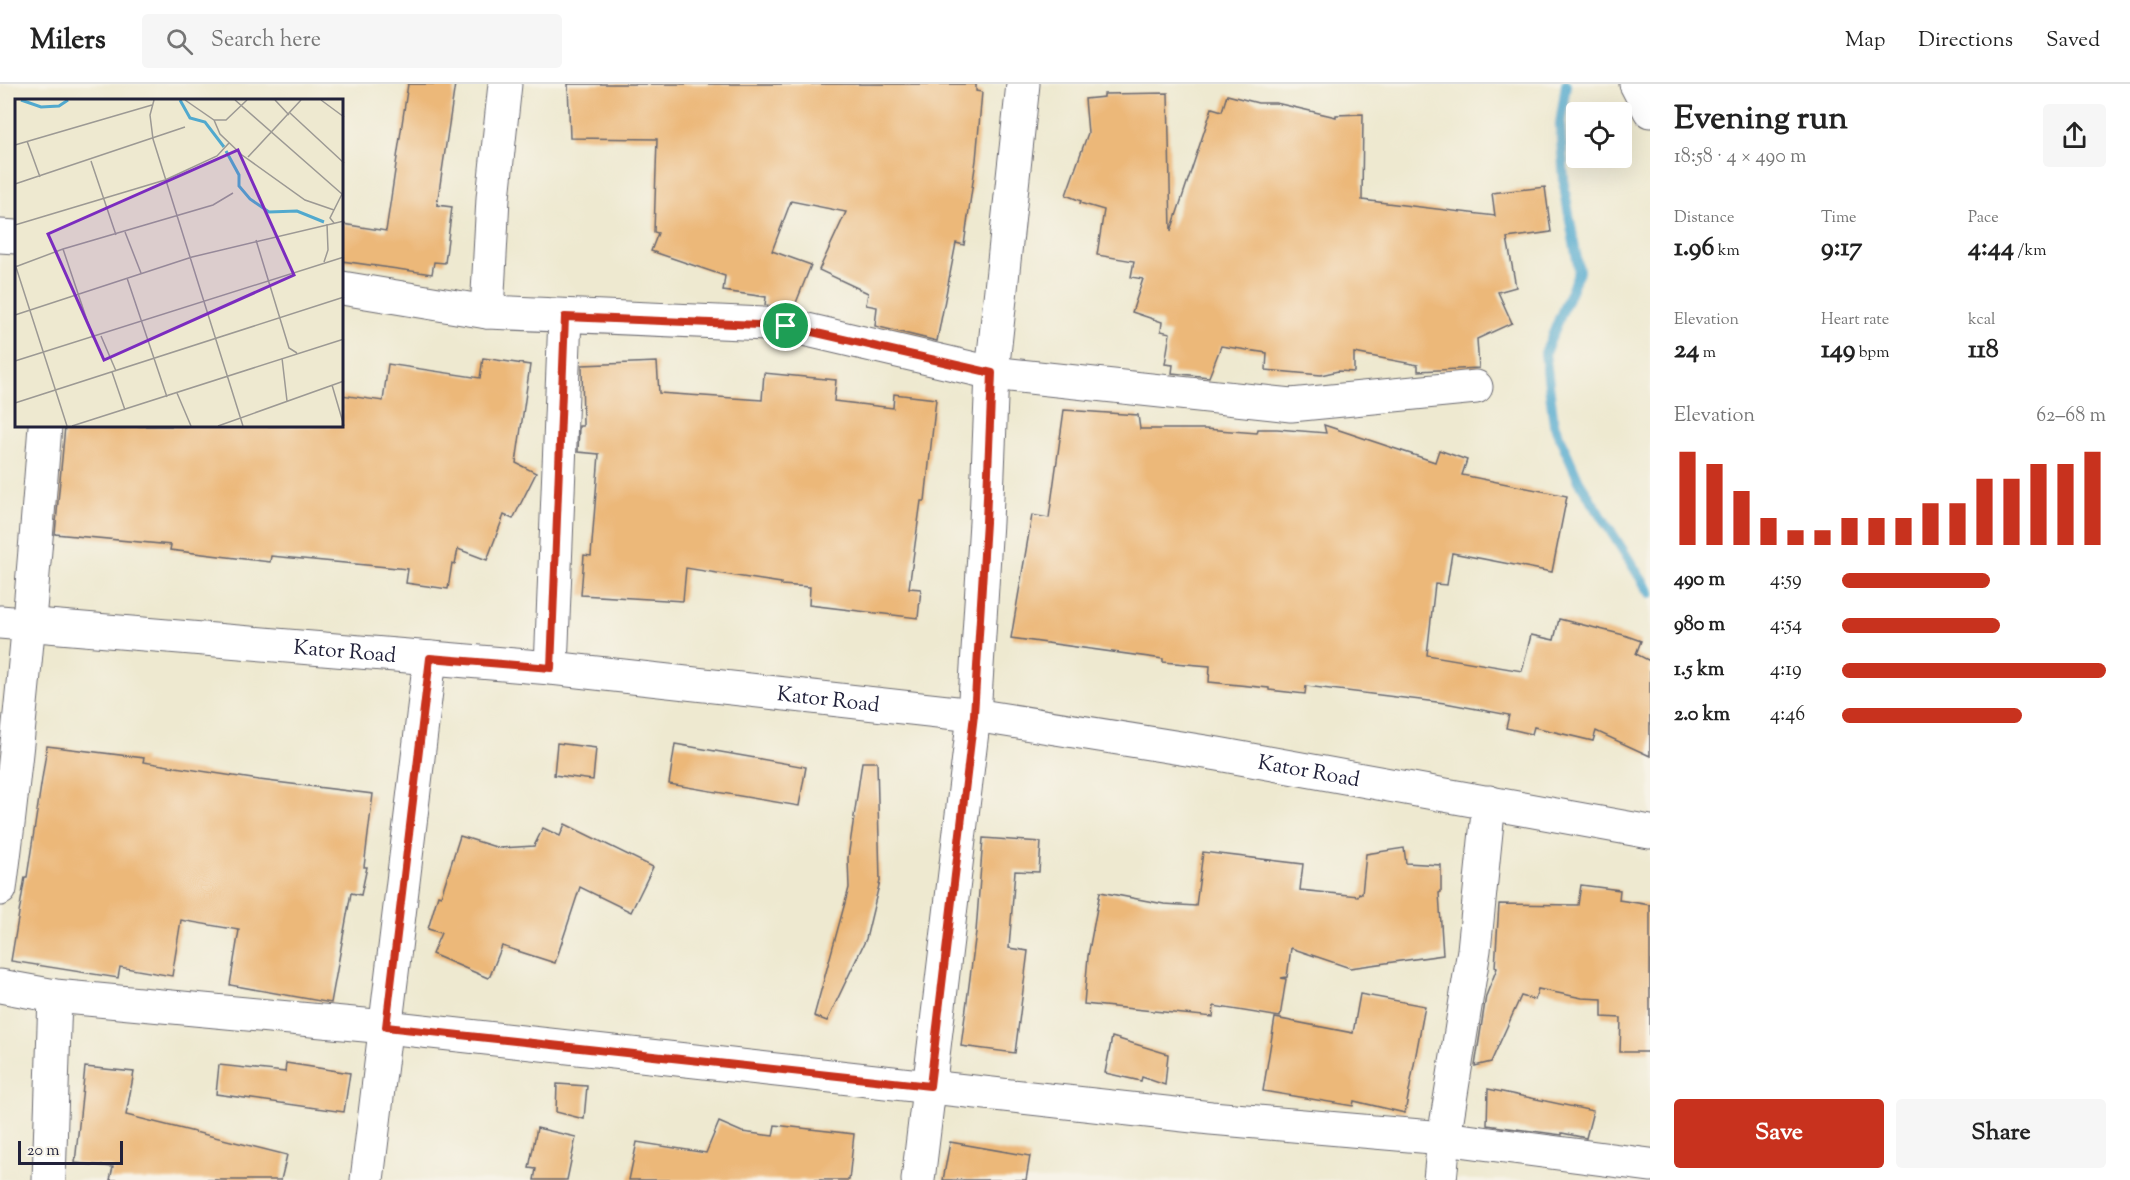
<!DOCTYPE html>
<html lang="en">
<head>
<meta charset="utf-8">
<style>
	:root { --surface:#fff; --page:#f6f6f6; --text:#222; --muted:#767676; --line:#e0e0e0; --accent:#c8321e }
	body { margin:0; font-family:"Sorts Mill Goudy",serif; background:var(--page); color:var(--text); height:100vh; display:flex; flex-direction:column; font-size:22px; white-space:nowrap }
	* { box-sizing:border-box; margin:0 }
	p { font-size:20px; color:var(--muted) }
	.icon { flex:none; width:33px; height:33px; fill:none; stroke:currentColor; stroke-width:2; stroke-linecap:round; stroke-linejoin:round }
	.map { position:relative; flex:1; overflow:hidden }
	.drawer { display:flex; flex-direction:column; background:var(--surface); width:480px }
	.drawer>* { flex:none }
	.controls { position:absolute; left:1566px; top:18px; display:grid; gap:12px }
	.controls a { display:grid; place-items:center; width:66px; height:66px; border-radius:6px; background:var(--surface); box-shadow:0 6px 24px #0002; font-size:30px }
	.scale { position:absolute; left:18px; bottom:15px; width:105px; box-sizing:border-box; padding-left:6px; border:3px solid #22223b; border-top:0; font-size:16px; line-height:21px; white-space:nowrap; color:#22223b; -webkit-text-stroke:4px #f7f3e8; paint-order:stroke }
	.pin { position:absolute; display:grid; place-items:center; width:51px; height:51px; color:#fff; margin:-26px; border:3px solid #fff; border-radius:50%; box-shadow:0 2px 6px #0007 }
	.round { display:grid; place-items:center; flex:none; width:63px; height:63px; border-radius:6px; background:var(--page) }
	.overview { display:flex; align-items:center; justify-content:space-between; height:102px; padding:0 24px }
	h1 { font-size:33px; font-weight:800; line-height:45px }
	.metrics { display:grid; grid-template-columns:repeat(3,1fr); gap:9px; height:102px; padding:6px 24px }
	.metrics div { display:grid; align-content:center }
	.metrics b { font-size:26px; font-weight:800 }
	.metrics small { font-size:16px; font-weight:400 }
	.metrics p { font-size:16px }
	.chart { height:168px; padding:12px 24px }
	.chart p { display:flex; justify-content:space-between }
	.chart svg { width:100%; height:108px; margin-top:6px; stroke:var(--accent); stroke-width:6 }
	.action { display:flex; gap:12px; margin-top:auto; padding:12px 24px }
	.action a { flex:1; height:69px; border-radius:6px; background:var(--accent); color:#fff; font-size:24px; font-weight:800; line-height:69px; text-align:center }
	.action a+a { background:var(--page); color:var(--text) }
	ul { padding:0 24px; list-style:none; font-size:20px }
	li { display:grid; grid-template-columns:96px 72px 1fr; align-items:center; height:45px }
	li i { height:15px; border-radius:8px; background:var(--accent) }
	header { display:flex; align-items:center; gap:36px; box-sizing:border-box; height:84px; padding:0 30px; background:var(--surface); border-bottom:2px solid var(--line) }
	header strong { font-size:28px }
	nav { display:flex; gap:33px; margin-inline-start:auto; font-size:21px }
	.search { width:420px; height:54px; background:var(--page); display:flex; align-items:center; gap:15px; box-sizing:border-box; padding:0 21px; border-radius:6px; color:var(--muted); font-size:22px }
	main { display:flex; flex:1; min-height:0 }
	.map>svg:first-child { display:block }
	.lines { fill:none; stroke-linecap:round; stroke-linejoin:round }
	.stream { stroke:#51a9ce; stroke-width:10 }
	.building { fill:#ecb879 }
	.street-casing { stroke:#69686f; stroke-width:35 }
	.secondary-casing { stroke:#69686f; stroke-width:35 }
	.street { stroke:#fff; stroke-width:33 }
	.secondary { stroke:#fff; stroke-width:33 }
	.route-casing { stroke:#fff; stroke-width:12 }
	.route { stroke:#c8321e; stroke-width:8 }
	.labels { text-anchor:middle; stroke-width:4.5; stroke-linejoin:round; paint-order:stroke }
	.street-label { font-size:21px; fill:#22223b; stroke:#f7f3e8 }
	.inset-river { fill:none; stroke:#51a9ce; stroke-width:3 }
	.inset-road { fill:none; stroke:#9c9994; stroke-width:1.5 }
	.view { fill:#7b2cbf; fill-opacity:0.15; stroke:#7b2cbf; stroke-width:3 }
	.inset-edge { fill:none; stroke:#22223b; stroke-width:3 }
</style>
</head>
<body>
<header>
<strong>Milers</strong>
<div class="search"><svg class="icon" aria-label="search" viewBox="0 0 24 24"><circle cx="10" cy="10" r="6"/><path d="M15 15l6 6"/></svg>Search here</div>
<nav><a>Map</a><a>Directions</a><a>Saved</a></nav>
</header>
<main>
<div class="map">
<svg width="1650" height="1096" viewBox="0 0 1650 1096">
	<rect width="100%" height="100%" fill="#f7f3e8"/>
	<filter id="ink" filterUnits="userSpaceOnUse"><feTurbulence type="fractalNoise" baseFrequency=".0167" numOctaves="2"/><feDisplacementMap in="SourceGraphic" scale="12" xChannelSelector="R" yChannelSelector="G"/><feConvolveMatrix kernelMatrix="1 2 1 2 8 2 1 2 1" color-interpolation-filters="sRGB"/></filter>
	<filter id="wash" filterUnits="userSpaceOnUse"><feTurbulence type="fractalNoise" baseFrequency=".008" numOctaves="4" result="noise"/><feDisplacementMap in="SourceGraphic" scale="24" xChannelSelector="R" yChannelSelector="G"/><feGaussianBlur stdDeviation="1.35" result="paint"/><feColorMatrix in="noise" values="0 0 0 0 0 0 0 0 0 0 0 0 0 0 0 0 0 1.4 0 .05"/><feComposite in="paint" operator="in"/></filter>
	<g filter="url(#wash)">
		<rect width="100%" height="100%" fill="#eee9d0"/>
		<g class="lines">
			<!-- stream -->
			<path class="stream" d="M1566 0 1560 41 1565 108 1579 187 1545 269 1554 340 1579 397 1650 509"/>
		</g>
		<g id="blocks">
			<!-- building -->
			<g class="building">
				<path d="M408 0H455L437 121 452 123 445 179 434 178 432 190 342 177V140L386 147Z"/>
				<path d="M568 0H976V7L982 8 976 76 964 161 956 159 937 257 875 242 877 223 866 221 868 209 819 186 846 128 791 117 772 167 811 181 794 224 765 221 766 213 723 207 725 192 651 167 658 149 654 148 657 55 570 54Z"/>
				<path d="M1168 9 1171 147 1212 24 1222 27 1227 11 1258 19H1276L1336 33V31L1363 30 1362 116 1495 132 1492 109 1545 103 1551 148 1507 154 1516 203 1498 208 1512 239 1477 255 1479 284 1418 287V281L1354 269V288L1338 287 1321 291 1266 286 1267 269 1221 262 1209 293 1172 289 1173 281 1165 280 1170 249 1161 247 1162 238 1132 228 1143 195 1131 193 1134 177 1097 171 1104 126 1080 119 1081 117 1066 111 1088 49 1085 15 1104 13V10Z"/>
				<path d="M483 274 530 281 516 379 536 389 513 435 504 431 487 476 458 465 455 480 452 479 448 505 406 499 408 485 271 472 270 478 170 466 171 461 55 450 65 342H342V311L383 317 388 280 480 294Z"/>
				<path d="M657 278 659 309 762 316 764 289 836 296 834 317 893 324 894 310 936 315 925 417H921L909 504 921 505 918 534 809 521 810 503 781 501V499L686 484 683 517 581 511 584 471 591 472 599 370 578 368 579 342H583L582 281Z"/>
				<path d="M1064 326 1138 331 1140 345H1205L1257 349 1258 345H1277L1326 349 1324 341 1435 378 1439 366 1467 376 1462 391 1567 412 1552 488 1452 469 1447 501 1435 500 1427 571 1522 587 1531 551 1554 556 1559 535 1624 551 1641 557 1636 570 1650 577V672L1596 647 1593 657 1534 643 1532 650 1506 644 1509 631 1445 619 1306 602 1305 610 1269 606V604L1209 598 1210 582 1163 578V575L1011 554 1032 431 1049 434Z"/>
				<path d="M557 659 596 664 593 696 554 691Z"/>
				<path d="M675 660 806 683 799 722 669 700Z"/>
				<path d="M47 662 144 674 143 678 259 696 373 710 364 783H367L361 811 351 809 331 919 230 901 239 846 181 836 172 892 120 883 118 894 11 877 25 793H27Z"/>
				<path d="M862 678H877L880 797 866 855 827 937 814 932 849 804 848 774Z"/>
				<path d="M565 740 653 783 631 828 580 803 555 879 502 862 490 892 488 894 432 870 441 849 428 845 438 811 441 812 460 752 499 764 534 762 543 744 560 752Z"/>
				<path d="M983 754 1041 758 1039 788 1015 787 1009 864 1028 867 1015 969 961 962 976 848Z"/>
				<path d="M1404 764 1406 779 1441 781V808L1439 809 1443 871 1350 884 1291 864 1287 893 1281 894 1286 895 1280 933 1214 922 1213 933 1084 920 1088 872 1100 808 1164 820 1196 822 1203 768 1303 780 1300 806 1358 812 1359 809 1362 810 1366 770Z"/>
				<path d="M1581 801 1620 806 1619 816 1650 821V968H1620L1621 934 1602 933V915L1582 914 1538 905 1535 916 1521 912 1491 978 1475 982 1486 912 1497 884 1495 883 1499 820 1578 821Z"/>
				<path d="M1360 910 1425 922 1405 1029 1354 1017 1353 1022 1263 1007 1275 934 1353 949Z"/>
				<path d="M1112 953 1168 970 1165 1001 1142 993 1141 997 1105 989Z"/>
				<path d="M286 979 350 989 344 1028 216 1010 219 981 285 988Z"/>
				<path d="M85 983 134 988 126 1031 287 1071 281 1096H110L113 1083 75 1079Z"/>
				<path d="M557 1000 587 1002 584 1035 556 1028Z"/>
				<path d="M1488 1005 1593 1027 1586 1054 1562 1049V1051L1487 1041Z"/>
				<path d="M719 1038 742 1048 773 1052 775 1041 854 1050 849 1096H629L637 1058 706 1069Z"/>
				<path d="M537 1044 576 1053 567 1096H534L536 1085 529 1084Z"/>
				<path d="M950 1058 1030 1072 1026 1096H943Z"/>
			</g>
		</g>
	</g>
	<g filter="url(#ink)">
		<use href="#blocks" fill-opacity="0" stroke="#69686f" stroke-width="1.5"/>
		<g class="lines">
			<!-- street casing -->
			<g class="street-casing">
				<g id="street">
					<path d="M1636 0 1650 27"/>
					<path d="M0 152 16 153"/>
					<path d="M342 204 487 228 786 241 992 289 1291 321 1476 303"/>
					<path d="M487 228 493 114 505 0"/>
					<path d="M551 584 565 233"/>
					<path d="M0 805C20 651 33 497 45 342"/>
					<path d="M0 902 55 912 386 943 1211 1034 1444 1054 1650 1081"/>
					<path d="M49 1096 55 912"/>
					<path d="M367 1096 430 574"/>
					<path d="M1440 1096 1444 1054 1474 866 1489 718"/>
				</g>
			</g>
			<!-- secondary casing -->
			<g class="secondary-casing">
				<g id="secondary">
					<path id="s1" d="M0 538 551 584 974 631 1218 670 1650 748"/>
					<path d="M918 1096 974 631 986 438 992 289 1023 0"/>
				</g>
			</g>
			<!-- street -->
			<use href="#street" class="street"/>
			<!-- secondary -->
			<use href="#secondary" class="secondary"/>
		</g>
	</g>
	<g class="lines" filter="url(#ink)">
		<!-- route casing -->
		<g class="route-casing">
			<path id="route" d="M565 233 786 242 992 289 986 438 974 631 930 1002 386 943 430 574 551 584Z"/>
		</g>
		<!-- route -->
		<use href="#route" class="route"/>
	</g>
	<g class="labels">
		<!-- street labels -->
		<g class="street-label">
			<text dy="7" stroke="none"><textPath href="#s1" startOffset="346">Kator Road</textPath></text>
			<text dy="7" stroke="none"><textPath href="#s1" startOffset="832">Kator Road</textPath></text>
			<text dy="7" stroke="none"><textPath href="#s1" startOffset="1318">Kator Road</textPath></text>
		</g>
	</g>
	<!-- overview -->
	<g transform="translate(15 15)">
		<rect width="328" height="328" fill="#eee9d0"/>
		<path class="inset-river" d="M6 1 26 8 44 7 53 1M165 1 175 19 190 23 209 48M211 52 224 76V87L235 100 254 113 282 112 309 123"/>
		<path class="inset-road" d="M139 1 135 16 138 40 228 327M170 1 199 21H211L232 1M220 1 327 95M260 1 274 16M306 1 329 18M275 14 329 64M199 21 205 35 227 56 290 101 319 111M12 42 25 78M0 46 137 6M233 58 286 1M76 62 101 136M0 85 170 28M319 124 315 119 328 93M0 126 150 81 202 57 214 44M110 133 126 174M241 141 274 249 282 254M48 150 78 239M309 163 313 151 312 125M0 165 52 327M0 168 48 150 198 106 218 94M112 179 152 298M0 216 177 158 329 122M86 237 101 272M267 259 272 302M0 262 329 158M97 273 110 311M317 286 329 327M162 294 176 327M0 304 329 198M57 327 329 240M203 327 329 282"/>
		<path class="view" d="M223 51 279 176 89 261 33 135Z"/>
		<rect width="328" height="328" class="inset-edge"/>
	</g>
</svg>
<div class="controls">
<a><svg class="icon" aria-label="locate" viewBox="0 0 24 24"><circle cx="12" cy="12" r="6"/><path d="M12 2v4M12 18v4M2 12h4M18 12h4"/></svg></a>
</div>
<div class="scale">20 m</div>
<div class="pin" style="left:786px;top:242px;background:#1e9e55"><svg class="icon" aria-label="arrive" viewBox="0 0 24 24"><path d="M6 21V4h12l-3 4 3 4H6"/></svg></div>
</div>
<section class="drawer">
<div class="overview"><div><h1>Evening run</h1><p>18:58 · 4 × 490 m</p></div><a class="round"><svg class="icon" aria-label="share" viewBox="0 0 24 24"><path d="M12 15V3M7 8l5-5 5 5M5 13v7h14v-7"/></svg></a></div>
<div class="metrics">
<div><p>Distance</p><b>1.96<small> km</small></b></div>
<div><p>Time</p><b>9:17</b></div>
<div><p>Pace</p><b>4:44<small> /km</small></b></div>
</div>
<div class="metrics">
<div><p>Elevation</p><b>24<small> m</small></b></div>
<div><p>Heart rate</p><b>149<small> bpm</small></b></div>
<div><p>kcal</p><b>118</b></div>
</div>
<div class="chart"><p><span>Elevation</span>62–68 m</p>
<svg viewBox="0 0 160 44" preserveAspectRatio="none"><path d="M5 44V6M15 44V11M25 44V22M35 44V33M45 44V38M55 44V38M65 44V33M75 44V33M85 44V33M95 44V27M105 44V27M115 44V17M125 44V17M135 44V11M145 44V11M155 44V6"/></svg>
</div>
<ul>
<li><b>490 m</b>4:59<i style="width:56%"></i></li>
<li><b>980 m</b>4:54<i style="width:60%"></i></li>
<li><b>1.5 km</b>4:19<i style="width:100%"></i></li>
<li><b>2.0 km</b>4:46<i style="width:68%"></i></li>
</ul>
<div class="action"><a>Save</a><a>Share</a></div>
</section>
</main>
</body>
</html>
